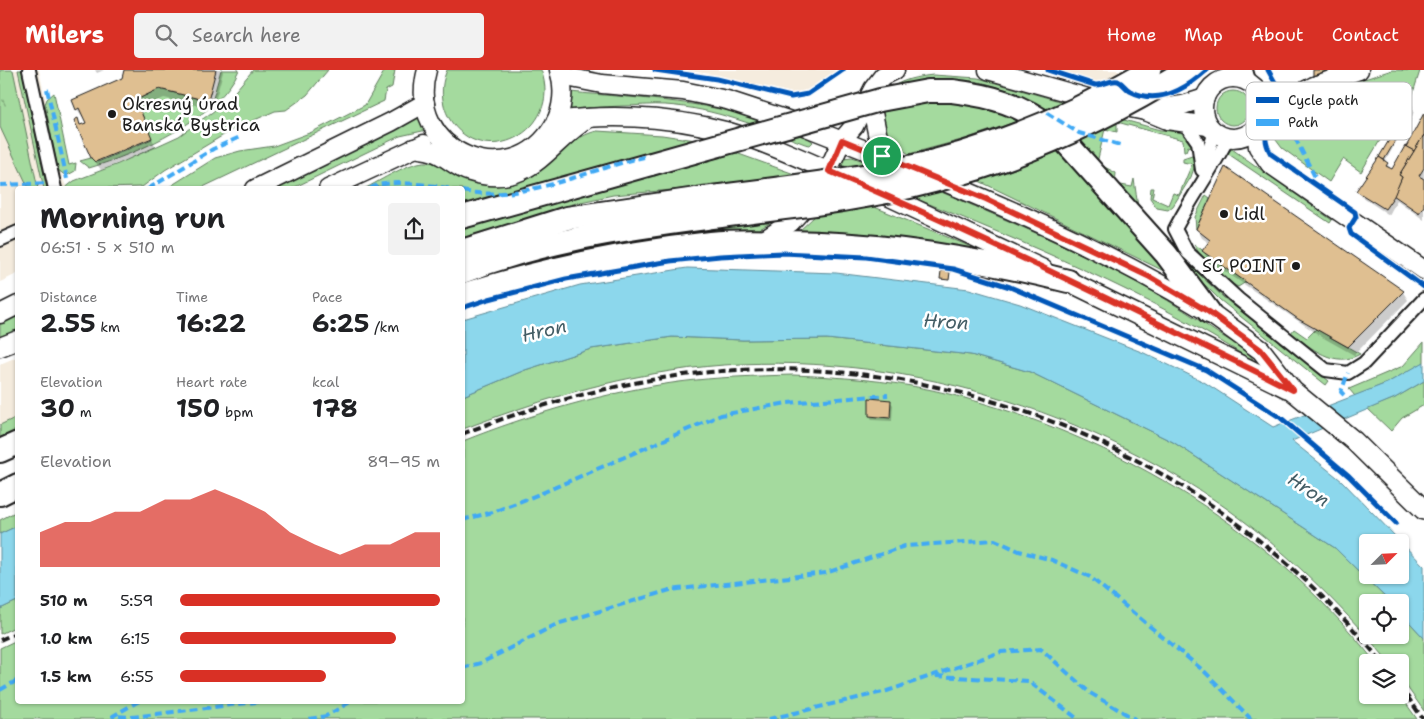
<!DOCTYPE html>
<html lang="en">
<head>
<meta charset="utf-8">
<style>
	:root { --surface:#fff; --page:#f2f2f2; --text:#202124; --muted:#757577; --accent:#d93025 }
	body { margin:0; font-family:"Shantell Sans",sans-serif; background:var(--page); color:var(--text); height:100vh; display:flex; flex-direction:column; font-size:19px; white-space:nowrap }
	* { box-sizing:border-box; margin:0 }
	p { font-size:16px; color:var(--muted) }
	.icon { flex:none; width:28px; height:28px; fill:none; stroke:currentColor; stroke-width:2; stroke-linecap:round; stroke-linejoin:round }
	.map { position:relative; flex:1; overflow:hidden }
	.sheet { position:absolute; left:15px; top:116px; width:450px; height:518px; display:flex; flex-direction:column; background:var(--surface); border-radius:5px; box-shadow:0 1px 4px #0004 }
	.sheet>* { flex:none }
	.needle { width:32px; rotate:66deg }
	.tools { position:absolute; left:1359px; top:464px; display:grid; gap:10px }
	.tools a { display:grid; place-items:center; width:50px; height:50px; border-radius:5px; background:var(--surface); box-shadow:0 1px 4px #0004; font-size:25px }
	.pin { position:absolute; display:grid; place-items:center; width:42px; height:42px; color:#fff; margin:-21px; border:2px solid #fff; border-radius:50%; box-shadow:0 1px 5px #0007 }
	.round { display:grid; place-items:center; flex:none; width:52px; height:52px; border-radius:5px; background:var(--page) }
	.summary { display:flex; align-items:center; justify-content:space-between; height:85px; padding:0 25px }
	h1 { font-size:28px; font-weight:700; line-height:38px }
	.figures { display:grid; grid-template-columns:repeat(3,1fr); gap:8px; height:85px; padding:5px 25px }
	.figures div { display:grid; align-content:center }
	.figures b { font-size:25px; font-weight:700 }
	.figures small { font-size:14px; font-weight:400 }
	.figures p { font-size:14px }
	.chart { height:140px; padding:10px 25px }
	.chart p { display:flex; justify-content:space-between }
	.chart svg { width:100%; height:90px; margin-top:5px; fill:var(--accent); opacity:.7 }
	ul { padding:0 25px; list-style:none; font-size:16px }
	li { display:grid; grid-template-columns:80px 60px 1fr; align-items:center; height:38px }
	li i { height:12px; border-radius:6px; background:var(--accent) }
	header { display:flex; align-items:center; gap:30px; box-sizing:border-box; height:70px; padding:0 25px; background:var(--accent); color:#fff }
	header strong { font-size:24px }
	nav { display:flex; gap:28px; margin-inline-start:auto; font-size:18px }
	.search { width:350px; height:45px; background:var(--page); display:flex; align-items:center; gap:12px; box-sizing:border-box; padding:0 18px; border-radius:5px; color:var(--muted); font-size:19px }
	.map>svg:first-child { display:block }
	.built { fill:#f5ecde }
	.green { fill:#a4da9e; stroke:#607b5d }
	.water { fill:#8cd7ec; stroke:#5f8c99; fill-rule:evenodd }
	.shadow { fill:#0003; fill-rule:evenodd }
	.lines { fill:none; stroke-linecap:round; stroke-linejoin:round }
	.stream { stroke:#5f8c99; stroke-width:4.5 }
	.building { fill:#dfbf91; stroke:#1c1c1c }
	.street-casing { stroke:#1c1c1c; stroke-width:16 }
	.secondary-casing { stroke:#1c1c1c; stroke-width:21 }
	.primary-casing { stroke:#1c1c1c; stroke-width:22 }
	.highway-casing { stroke:#1c1c1c; stroke-width:26 }
	.street { stroke:#fff; stroke-width:12 }
	.secondary { stroke:#fff; stroke-width:18 }
	.primary { stroke:#fff; stroke-width:19 }
	.highway { stroke:#fff; stroke-width:22 }
	.rail { stroke:#1c1c1c; stroke-width:4; stroke-dasharray:8 4; stroke-linecap:butt }
	.highway-bridge-casing { stroke:#1c1c1c; stroke-width:26; stroke-linecap:butt }
	.highway-bridge { stroke:#fff; stroke-width:22 }
	.quiet { stroke:#3fa9f5; stroke-width:4; stroke-dasharray:8 4; stroke-linecap:butt }
	.cycleway-casing { stroke:#fff; stroke-width:8 }
	.cycleway { stroke:#0057b8; stroke-width:5 }
	.route-casing { stroke:#fff; stroke-width:10 }
	.route { stroke:#d93025; stroke-width:6 }
	.poi-dot { fill:#1c1c1c; stroke:#fff; stroke-width:2 }
	.labels { text-anchor:middle; stroke-width:5; stroke-linejoin:round; paint-order:stroke }
	.poi-label { font-size:18px; fill:#1c1c1c; stroke:#fff; text-anchor:start }
	.water-label { font-size:19px; font-style:italic; fill:#435d65; stroke:#fff }
	.key { fill:#fff; stroke:#bbb; stroke-width:1 }
	.key-label { font-size:14px; fill:#1c1c1c }
</style>
</head>
<body>
<header>
<strong>Milers</strong>
<div class="search"><svg class="icon" aria-label="search" viewBox="0 0 24 24"><circle cx="10" cy="10" r="6"/><path d="M15 15l6 6"/></svg>Search here</div>
<nav><a>Home</a><a>Map</a><a>About</a><a>Contact</a></nav>
</header>
<div class="map">
<svg width="1424" height="649" viewBox="0 0 1424 649">
	<rect width="100%" height="100%" fill="#fff"/>
	<filter id="ink" filterUnits="userSpaceOnUse"><feTurbulence type="fractalNoise" baseFrequency=".02" numOctaves="2"/><feDisplacementMap in="SourceGraphic" scale="10" xChannelSelector="R" yChannelSelector="G"/><feConvolveMatrix kernelMatrix="1 2 1 2 8 2 1 2 1" color-interpolation-filters="sRGB"/></filter>
	<g filter="url(#ink)">
		<!-- built -->
		<g class="built">
			<path d="M0 0H39L61 103 67 119H18L17 204 0 212Z"/>
			<path d="M685 0H838L807 20 792 23Z"/>
			<path d="M1056 0H1126L1100 14Z"/>
			<path d="M17 287V347L0 355V294Z"/>
		</g>
		<!-- green -->
		<g class="green">
			<path d="M0 0H13L38 119H29L0 57Z"/>
			<path d="M18 0H22L47 119H44Z"/>
			<path d="M221 0H239C219 48 137 84 89 98L80 91 91 88 98 92 152 69 136 30 159 19 212 32Z"/>
			<path d="M253 0H328L307 25 286 40 275 41 232 60 165 100 142 117 64 119 74 111 118 94 179 66 225 33Z"/>
			<path d="M385 0H395L392 17 386 20 384 31 199 119H170L169 117 215 88 240 81 274 76 312 62 365 35Z"/>
			<path d="M447 0H541C564 61 482 103 449 48 441 33 440 16 447 0Z"/>
			<path d="M1392 0 1420 1 1412 26H1401L1385 62 1361 102 1343 89 1329 112 1282 78 1276 70 1277 57 1287 48 1318 33 1316 25Z"/>
			<path d="M933 5 978 8 1063 32 1046 40C1018 23 984 8 951 10 930 12 910 16 889 19 903 9 917 7 933 5Z"/>
			<circle cx="1233" cy="38" r="17"/>
			<path d="M570 22C641 29 715 30 783 58 792 62 806 65 813 72L810 75 805 74C760 57 714 38 665 35 651 34 636 36 622 36 603 37 584 37 566 46Z"/>
			<path d="M54 23 69 95 76 93 75 101 66 106 58 100 45 34 47 29Z"/>
			<path d="M952 31 980 34 1021 50 965 69 909 84C888 70 884 68 882 42L921 34Z"/>
			<path d="M419 42 427 60 400 66 291 119H276L404 56Z"/>
			<path d="M1117 48 1160 60 1181 62 1193 78 1188 76 1186 81H1184L1183 70 1117 52V62L1105 59 1097 93 1116 103 1115 114 1132 117 1134 109 1138 137 1195 200 1223 227 1329 311 1326 315 1220 230 1193 203 1072 68Z"/>
			<path d="M597 61 662 65 702 71 463 140 462 119H384L375 116 364 119C380 111 410 91 427 92 441 92 450 104 462 106 472 109 518 107 528 105 553 100 565 68 597 61Z"/>
			<path d="M1232 79 1332 150 1330 153 1227 83Z"/>
			<path d="M1062 80 1164 194 1166 202 977 110 1011 100Z"/>
			<path d="M736 83 797 105 683 119 613 125 576 133 463 170V157Z"/>
			<path d="M1192 85 1194 86V98L1191 107 1173 136 1168 140 1157 138 1150 128 1151 118H1154L1152 128 1168 135 1173 123 1179 125 1192 94 1183 92V88Z"/>
			<path d="M852 87 870 93 844 98 842 95 843 88Z"/>
			<path d="M939 121C1034 162 1132 202 1216 262 1228 270 1245 278 1253 289L1251 290C1150 224 1024 172 912 127Z"/>
			<path d="M1206 125 1210 128 1196 159 1195 147Z"/>
			<path d="M872 136 974 178 975 180 922 171 798 162 815 146Z"/>
			<path d="M775 150 758 160 463 216V212L529 189 615 172Z"/>
			<path d="M1194 174 1246 212 1238 217C1226 212 1198 186 1194 174Z"/>
			<path d="M17 244V260L0 268V252Z"/>
			<path d="M1294 259 1307 268 1316 259 1360 284C1335 299 1311 278 1291 263Z"/>
			<path d="M672 267 743 270 827 269 971 285 1030 302 1173 372 1335 478 1390 532H1368V565H1400V542L1424 568V641L1400 607V592H1389C1338 532 1281 475 1216 431 1060 326 858 272 671 301 597 312 532 333 463 359V326L525 300 591 279Z"/>
			<path d="M1424 272V292L1422 294 1387 313 1355 326 1349 319 1403 296Z"/>
			<path d="M793 305C840 307 886 310 932 320 1102 358 1267 454 1375 592H1368V625H1400L1417 649H0V578L17 570 18 631H462L463 371C531 344 605 322 679 312 717 307 755 306 793 305Z"/>
			<path d="M1424 311V335L1402 348 1391 361 1368 339 1395 328Z"/>
			<path d="M17 347V364L0 371V355Z"/>
			<path d="M17 441V456L0 464V450Z"/>
			<path d="M17 531V556L0 564V539Z"/>
		</g>
		<!-- water -->
		<g class="water">
			<path d="M687 198 836 203 969 219 1020 234 1144 283 1204 312 1273 357 1387 313 1424 292V311L1395 328 1292 371 1342 411 1424 496V568L1400 542V532H1390L1335 478 1173 372 1030 302 971 285 827 269 743 270 672 267 591 279 525 300 463 326V249L580 215ZM1368 472H1400V505H1368Z"/>
			<path d="M17 456V531L0 539V464Z"/>
		</g>
		<!-- shadow -->
		<g class="shadow">
			<path d="M95 0H104L97 3Z"/>
			<path d="M125 0H222L223 2 213 39 164 28 140 39 156 78 101 100 92 87 81 56 87 53 77 39 123 9Z"/>
			<path d="M3 29 6 35 5 36 2 30Z"/>
			<path d="M1412 37 1414 41 1405 68 1400 65 1385 92 1393 101 1424 46V150L1397 130 1389 145 1362 127 1358 121ZM1409 77 1420 83 1419 86 1409 80Z"/>
			<path d="M1197 159 1403 222 1408 230 1354 285 1322 267 1208 190 1203 181 1209 173 1202 168Z"/>
			<path d="M890 331 893 335 892 351 872 350 870 345Z"/>
		</g>
		<g class="lines">
			<!-- stream -->
			<path class="stream" d="M379 119V118"/>
		</g>
		<!-- building -->
		<g class="building">
			<path d="M124 0H216L208 31 159 19 136 30 152 68 95 92 91 88 74 50 78 48 80 55 86 53 79 38 76 40 72 30 122 8Z"/>
			<path d="M1313 0H1336L1316 8 1313 7Z"/>
			<path d="M1402 34 1412 36 1403 65 1394 60Z"/>
			<path d="M1424 43V65L1414 81 1406 77Z"/>
			<path d="M1395 60 1400 63 1384 90 1379 87Z"/>
			<path d="M1424 65V98L1419 106 1424 109V136L1419 143 1393 125 1402 107 1399 105Z"/>
			<path d="M1405 76 1414 81 1399 105 1402 107 1394 126 1385 139 1356 121 1379 87 1388 93 1386 96 1392 99Z"/>
			<path d="M1225 97 1404 221 1348 277 1298 249 1202 181 1210 170 1196 159Z"/>
			<path d="M941 201 950 202 949 210 940 209Z"/>
			<path d="M869 328 891 330 890 348 869 346Z"/>
		</g>
		<g class="lines">
			<!-- street casing -->
			<g class="street-casing">
				<g id="street">
					<path d="M29 0 55 119"/>
					<path d="M1246 0 1250 14"/>
					<path d="M1222 10 1231 0"/>
					<path d="M1259 23 1280 27 1292 25"/>
					<path d="M1184 52 1198 72 1202 100"/>
					<path d="M1228 68C1212 100 1191 128 1175 159L1187 182 1238 229 1326 300 1348 303 1364 293 1424 229"/>
					<path d="M1204 94 1215 62"/>
					<path d="M0 170 18 162"/>
				</g>
			</g>
			<!-- secondary casing -->
			<g class="secondary-casing">
				<g id="secondary">
					<path d="M427 0C404 81 511 128 554 55 563 39 565 18 559 0"/>
					<path d="M988 0 1106 33 1145 41 1167 50 1208 56"/>
					<path d="M561 6 602 14 683 21 727 30 791 51 911 98"/>
					<circle cx="1233" cy="38" r="30"/>
					<path d="M873 22V43L882 87"/>
					<path d="M1145 41 1183 35 1205 28"/>
					<path d="M1263 43 1314 16 1359 0"/>
					<path d="M556 51C620 42 690 48 752 69 786 81 817 96 850 110"/>
					<path d="M1256 57 1258 77 1270 94 1424 200"/>
					<path d="M414 78C421 79 430 80 436 83 448 88 457 98 470 102 531 121 547 73 589 48"/>
					<path d="M935 108C1027 146 1118 187 1203 239"/>
					<path d="M824 109 842 70 854 56 873 19 883 6 895 0"/>
					<path d="M255 119 391 52 425 33"/>
					<path d="M328 119 424 74"/>
					<path d="M879 122 1043 199"/>
					<path d="M763 171 791 152 810 131"/>
					<path d="M0 244 18 235"/>
					<path d="M0 277 18 270"/>
				</g>
			</g>
			<!-- primary casing -->
			<g class="primary-casing">
				<g id="primary">
					<path d="M1068 211 1287 318"/>
					<path d="M1209 242 1261 280 1293 321 1354 371 1424 440"/>
				</g>
			</g>
			<!-- highway casing -->
			<g class="highway-casing">
				<g id="highway">
					<path d="M952 21C993 26 1020 34 1053 58L1166 184 1209 242"/>
					<path d="M462 147 651 94"/>
					<path d="M462 181 567 148 703 128"/>
					<path d="M462 202C543 171 621 159 706 148"/>
					<path d="M462 225C543 199 626 182 711 173 736 170 762 171 787 172 882 173 975 188 1068 211"/>
					<path d="M0 381 18 373"/>
					<path d="M0 424 18 415"/>
				</g>
			</g>
			<!-- street -->
			<use href="#street" class="street"/>
			<!-- secondary -->
			<use href="#secondary" class="secondary"/>
			<!-- primary -->
			<use href="#primary" class="primary"/>
			<!-- highway -->
			<use href="#highway" class="highway"/>
			<!-- rail -->
			<g class="rail">
				<path d="M462 364C541 333 625 310 710 302 927 283 1147 362 1305 510 1333 536 1358 564 1382 592"/>
				<path d="M0 570 18 562"/>
				<path d="M1400 616 1423 649"/>
			</g>
			<!-- highway-bridge casing -->
			<g class="highway-bridge-casing">
				<g id="highway-bridge">
					<path d="M651 94 880 30 928 21H952"/>
					<path d="M703 128C766 120 829 113 891 101 982 83 1070 47 1149 0"/>
					<path d="M706 148C782 138 860 131 934 111 1024 88 1107 49 1186 0"/>
				</g>
			</g>
			<!-- highway-bridge -->
			<use href="#highway-bridge" class="highway-bridge"/>
			<!-- quiet -->
			<g class="quiet">
				<path d="M47 19 67 109"/>
				<path d="M1047 43 1079 63 1120 75"/>
				<path d="M1284 46 1315 107"/>
				<path d="M0 115 47 113"/>
				<path d="M148 119 213 79 240 67"/>
				<path d="M370 119C382 108 436 115 451 119"/>
				<path d="M462 121C524 133 586 100 644 87"/>
				<path d="M1344 325 1341 322 1348 303"/>
				<path d="M462 450 493 442 542 423 721 345 787 333 888 325"/>
				<path d="M462 598 481 593 557 554 670 520 826 503 905 476 995 470 1019 481 1052 490 1090 507 1205 602 1251 649"/>
				<path d="M936 606 1028 611 1078 649"/>
				<path d="M0 620 18 610"/>
				<path d="M139 631 113 646 132 647 264 631"/>
				<path d="M309 649 326 646 352 631"/>
				<path d="M769 649 887 621 1001 582 1041 579 1090 623 1135 649"/>
			</g>
			<!-- cycleway casing -->
			<g class="cycleway-casing">
				<g id="cycleway">
					<path d="M655 0 717 9 791 27 808 24 843 0"/>
					<path d="M1048 0 1095 15C1103 16 1110 9 1118 11 1123 13 1125 18 1130 21 1158 36 1187 18 1207 0"/>
					<path d="M1268 0 1277 16 1283 41C1266 52 1261 67 1271 84L1355 142 1356 147 1349 158 1351 164 1424 217"/>
					<path d="M462 238 489 229 566 209 670 191 720 186 783 183 866 187 953 199 1010 217 1206 300 1281 348 1349 406 1396 453"/>
				</g>
			</g>
			<!-- cycleway -->
			<use href="#cycleway" class="cycleway"/>
		</g>
	</g>
	<g class="lines" filter="url(#ink)">
		<!-- route casing -->
		<g class="route-casing">
			<path id="route" d="M842 70 986 129 1148 206 1209 242 1261 280 1293 320C1140 244 986 168 829 101Z"/>
		</g>
		<!-- route -->
		<use href="#route" class="route"/>
	</g>
	<!-- markers -->
	<g class="poi-dot">
		<circle cx="112" cy="44" r="5"/>
		<circle cx="1224" cy="144" r="5"/>
		<circle cx="1296" cy="196" r="5"/>
	</g>
	<g class="labels">
		<!-- poi labels -->
		<g class="poi-label">
			<text x="122" y="40">Okresný úrad<tspan x="122" dy="21">Banská Bystrica</tspan></text>
			<text x="1234" y="150">Lidl</text>
			<text x="1286" y="202" text-anchor="end">SC POINT</text>
		</g>
		<!-- water labels -->
		<g class="water-label">
			<text transform="translate(946 251) rotate(4)" y="7">Hron</text>
			<text transform="translate(544 260) rotate(-13)" y="7">Hron</text>
			<text transform="translate(1309 419) rotate(34)" y="7">Hron</text>
		</g>
	</g>
	<!-- legend -->
	<rect x="1246" y="12" width="166" height="58" rx="8" class="key"/>
	<rect x="1256" y="27" width="23" height="6" fill="#0057b8"/>
	<rect x="1256" y="49" width="23" height="7" fill="#3fa9f5"/>
	<g class="key-label">
		<text x="1288" y="35">Cycle path</text>
		<text x="1288" y="57">Path</text>
	</g>
</svg>
<div class="tools">
<a><svg class="needle" viewBox="-14 -14 28 28"><path d="M0-13l5 13h-10z" fill="#e53935"/><path d="M0 13l5-13h-10z" fill="#757577"/></svg></a>
<a><svg class="icon" aria-label="locate" viewBox="0 0 24 24"><circle cx="12" cy="12" r="6"/><path d="M12 2v4M12 18v4M2 12h4M18 12h4"/></svg></a>
<a><svg class="icon" aria-label="layers" viewBox="0 0 24 24"><path d="M12 4l9 5-9 5-9-5zM3 14l9 5 9-5"/></svg></a>
</div>
<div class="pin" style="left:882px;top:86px;background:#1e9e55"><svg class="icon" aria-label="arrive" viewBox="0 0 24 24"><path d="M6 21V4h12l-3 4 3 4H6"/></svg></div>
<section class="sheet">
<div class="summary"><div><h1>Morning run</h1><p>06:51 · 5 × 510 m</p></div><a class="round"><svg class="icon" aria-label="share" viewBox="0 0 24 24"><path d="M12 15V3M7 8l5-5 5 5M5 13v7h14v-7"/></svg></a></div>
<div class="figures">
<div><p>Distance</p><b>2.55<small> km</small></b></div>
<div><p>Time</p><b>16:22</b></div>
<div><p>Pace</p><b>6:25<small> /km</small></b></div>
</div>
<div class="figures">
<div><p>Elevation</p><b>30<small> m</small></b></div>
<div><p>Heart rate</p><b>150<small> bpm</small></b></div>
<div><p>kcal</p><b>178</b></div>
</div>
<div class="chart"><p><span>Elevation</span>89–95 m</p>
<svg viewBox="0 0 160 44" preserveAspectRatio="none"><path d="M0 44V27L10 22L20 22L30 17L40 17L50 11L60 11L70 6L80 11L90 17L100 27L110 33L120 38L130 33L140 33L150 27L160 27V44z"/></svg>
</div>
<ul>
<li><b>510 m</b>5:59<i style="width:100%"></i></li>
<li><b>1.0 km</b>6:15<i style="width:83%"></i></li>
<li><b>1.5 km</b>6:55<i style="width:56%"></i></li>
</ul>
</section>
</div>
</body>
</html>
